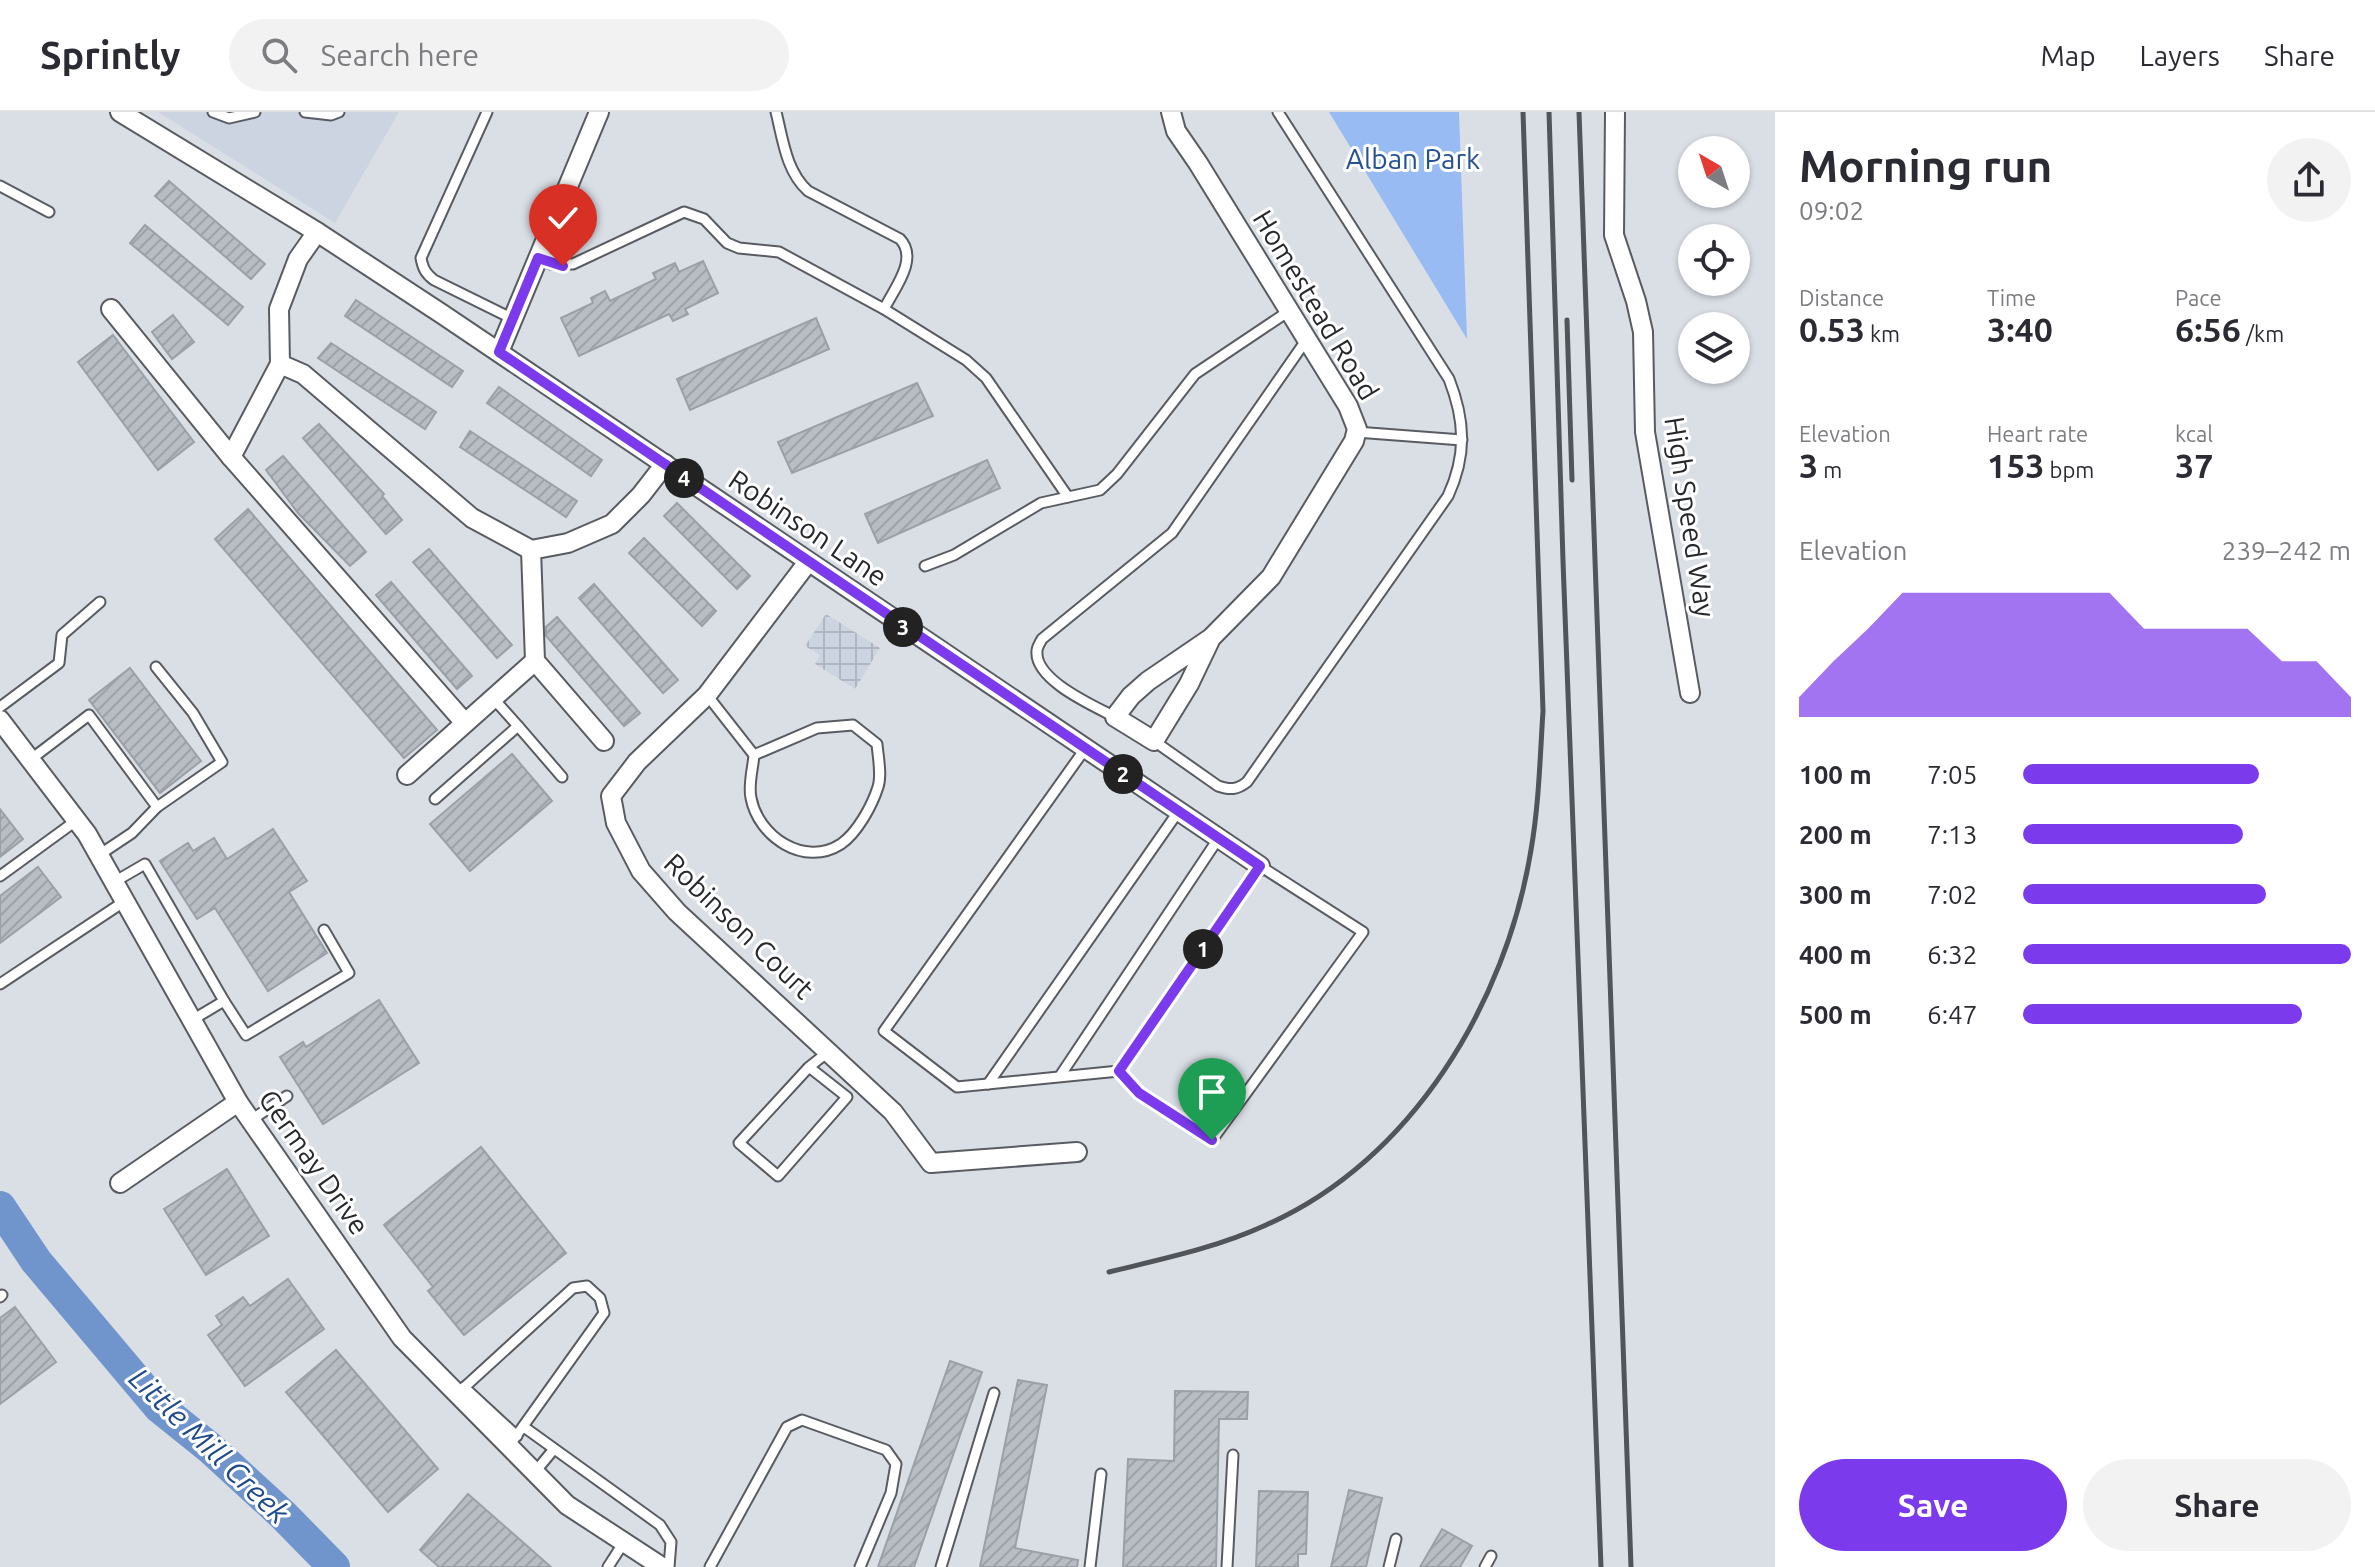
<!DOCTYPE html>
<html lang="en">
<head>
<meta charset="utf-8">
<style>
	:root { --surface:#fff; --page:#f2f2f3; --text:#2b2b33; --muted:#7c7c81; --line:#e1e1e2; --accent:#7c3aed }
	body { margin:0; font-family:Ubuntu,sans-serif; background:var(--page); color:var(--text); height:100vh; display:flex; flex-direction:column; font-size:30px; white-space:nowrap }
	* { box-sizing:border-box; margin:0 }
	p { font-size:26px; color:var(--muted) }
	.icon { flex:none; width:44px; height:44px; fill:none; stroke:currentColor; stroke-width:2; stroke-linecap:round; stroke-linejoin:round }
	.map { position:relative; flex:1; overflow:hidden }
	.details { display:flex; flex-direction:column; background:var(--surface); width:600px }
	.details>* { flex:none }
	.needle { width:52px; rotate:321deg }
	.buttons { position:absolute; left:1678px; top:24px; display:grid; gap:16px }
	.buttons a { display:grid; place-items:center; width:72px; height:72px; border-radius:50%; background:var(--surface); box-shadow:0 2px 6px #0004; font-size:40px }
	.pin { position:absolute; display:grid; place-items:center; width:68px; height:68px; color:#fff; margin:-82px -34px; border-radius:50% 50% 50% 0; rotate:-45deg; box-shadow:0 0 8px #0007 }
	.pin .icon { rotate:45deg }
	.km { position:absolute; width:40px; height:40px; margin:-20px; border-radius:50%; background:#222; color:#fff; font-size:22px; line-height:40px; text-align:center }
	.round { display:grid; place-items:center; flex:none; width:84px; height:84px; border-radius:42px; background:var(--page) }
	.headline { display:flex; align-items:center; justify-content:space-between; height:136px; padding:0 24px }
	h1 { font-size:44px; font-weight:600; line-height:60px }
	.figures { display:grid; grid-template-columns:repeat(3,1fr); gap:12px; height:136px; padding:8px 24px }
	.figures div { display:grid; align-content:center }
	.figures b { font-size:34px; font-weight:600 }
	.figures small { font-size:22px; font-weight:400 }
	.figures p { font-size:22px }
	.chart { height:224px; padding:16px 24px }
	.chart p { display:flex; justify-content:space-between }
	.chart svg { width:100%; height:144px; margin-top:8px; fill:var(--accent); opacity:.7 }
	.action { display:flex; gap:16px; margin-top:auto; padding:16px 24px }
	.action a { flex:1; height:92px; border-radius:48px; background:var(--accent); color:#fff; font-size:32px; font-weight:600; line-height:92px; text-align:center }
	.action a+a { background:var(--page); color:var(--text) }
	ul { padding:0 24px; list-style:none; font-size:26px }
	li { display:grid; grid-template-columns:128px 96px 1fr; align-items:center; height:60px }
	li i { height:20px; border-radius:10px; background:var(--accent) }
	header { display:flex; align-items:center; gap:48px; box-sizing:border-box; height:112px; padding:0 40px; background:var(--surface); border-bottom:2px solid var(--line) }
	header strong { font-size:38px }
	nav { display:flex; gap:44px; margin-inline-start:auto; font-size:28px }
	.search { width:560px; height:72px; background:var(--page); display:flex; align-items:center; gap:20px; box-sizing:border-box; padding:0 28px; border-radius:44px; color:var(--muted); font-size:30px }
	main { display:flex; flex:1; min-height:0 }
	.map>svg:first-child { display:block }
	.built { fill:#ccd4e1 }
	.industrial { fill:url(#industrial-grid) }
	.park { fill:#97bbf2 }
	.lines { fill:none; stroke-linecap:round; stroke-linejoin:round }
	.river { stroke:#7094cc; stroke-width:32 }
	.building { fill:url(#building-hatch); stroke:#9ca0a6; stroke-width:2 }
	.service-casing { stroke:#585c62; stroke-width:13 }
	.minor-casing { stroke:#585c62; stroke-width:22 }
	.service { stroke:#fff; stroke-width:9 }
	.minor { stroke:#fff; stroke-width:18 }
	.rail { stroke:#515458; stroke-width:5 }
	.route-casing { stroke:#fff; stroke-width:16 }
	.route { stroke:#7c3aed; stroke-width:10 }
	.labels { text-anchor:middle; stroke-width:6; stroke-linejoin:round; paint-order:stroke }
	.park-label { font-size:28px; fill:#245195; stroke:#fff }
	.street-label { font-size:28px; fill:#25272a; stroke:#fff }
	.water-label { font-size:30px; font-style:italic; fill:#1d4a8d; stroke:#fff }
</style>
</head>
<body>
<header>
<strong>Sprintly</strong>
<div class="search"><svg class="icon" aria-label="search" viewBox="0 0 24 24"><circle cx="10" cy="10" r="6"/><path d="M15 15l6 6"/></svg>Search here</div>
<nav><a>Map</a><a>Layers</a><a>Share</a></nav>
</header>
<main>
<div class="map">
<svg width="1775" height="1455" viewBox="0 0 1775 1455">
	<defs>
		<pattern id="industrial-grid" width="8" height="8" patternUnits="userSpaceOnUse" patternTransform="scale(2)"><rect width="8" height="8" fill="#ccd4e1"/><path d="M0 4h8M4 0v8" fill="none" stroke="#afb6c1"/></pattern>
		<pattern id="building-hatch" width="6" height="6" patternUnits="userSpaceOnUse" patternTransform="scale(2)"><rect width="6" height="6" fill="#b8bdc3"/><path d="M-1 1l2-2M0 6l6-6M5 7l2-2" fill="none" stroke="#9ea2a8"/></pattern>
	</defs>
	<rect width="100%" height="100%" fill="#dadfe6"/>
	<!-- built -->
	<path class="built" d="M158 0H399L335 111Z"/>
	<!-- industrial -->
	<path class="industrial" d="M826 502 880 536 855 577 815 552 820 543 805 534Z"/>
	<!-- park -->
	<path class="park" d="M1329 0H1459L1467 227Z"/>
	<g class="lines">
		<!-- river -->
		<path class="river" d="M0 1095 36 1149 159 1295 210 1336 283 1403 334 1455"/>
	</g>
	<!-- building -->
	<g class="building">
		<path d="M169 69 265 152 251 167 155 84Z"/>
		<path d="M145 113 243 195 228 213 130 131Z"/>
		<path d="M703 149 718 181 685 197 688 202 673 209 669 202 579 244 561 206 593 191 591 186 605 179 610 189 656 167 653 161 675 151 679 160Z"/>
		<path d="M356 188 463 259 452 275 345 204Z"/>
		<path d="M173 203 194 230 172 247 152 220Z"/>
		<path d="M816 206 829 237 690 298 677 267Z"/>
		<path d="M113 223 194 330 158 358 78 250Z"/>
		<path d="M331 231 436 300 425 317 318 246Z"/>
		<path d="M917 271 933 304 792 361 778 330Z"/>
		<path d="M499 275 602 348 591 364 487 291Z"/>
		<path d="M319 312 384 382 382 384 402 408 386 422 303 326Z"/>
		<path d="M470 319 577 389 566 405 460 335Z"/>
		<path d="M283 344 366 440 350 454 298 401 266 358Z"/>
		<path d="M987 348 1000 376 878 431 865 402Z"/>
		<path d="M677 391 750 464 737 477 664 404Z"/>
		<path d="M248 397 437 618 404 646 215 427Z"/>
		<path d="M644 426 716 499 702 514 629 441Z"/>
		<path d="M429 437 512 533 497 546 413 450Z"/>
		<path d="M391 470 472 564 457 577 376 483Z"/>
		<path d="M594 472 678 568 663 581 579 486Z"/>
		<path d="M557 505 640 601 624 614 546 524V515Z"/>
		<path d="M130 556 201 649 160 681 89 588Z"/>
		<path d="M512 642 552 689 470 759 430 712Z"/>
		<path d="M0 697 23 727 0 745Z"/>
		<path d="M273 717 307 769 289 780 327 841 268 879 215 796 197 807 160 749 188 731 193 739 214 726 227 747Z"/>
		<path d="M38 755 61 785 0 831V784Z"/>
		<path d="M379 888 419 951 323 1012 280 945 303 930 306 935Z"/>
		<path d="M481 1035 566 1141 464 1223 428 1179 433 1175 384 1113Z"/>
		<path d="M227 1057 269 1124 206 1163 164 1097Z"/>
		<path d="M288 1167 324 1217 245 1274 208 1223 222 1213 216 1204 243 1185 250 1194Z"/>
		<path d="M15 1195 56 1250 0 1292V1206Z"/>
		<path d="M336 1238 438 1357 388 1400 286 1280Z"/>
		<path d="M950 1249 982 1260 914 1455H878Z"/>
		<path d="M1018 1268 1047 1273 1015 1436 1078 1448 1077 1455H980Z"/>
		<path d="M1175 1279 1248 1280 1247 1307H1219L1216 1455H1123L1128 1347 1174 1349Z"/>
		<path d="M1349 1378 1382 1386 1366 1455H1331Z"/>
		<path d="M1259 1379 1308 1380 1306 1442H1298V1455H1256Z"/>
		<path d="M468 1382 551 1455H439L420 1438Z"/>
		<path d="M1442 1417 1472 1434 1460 1455H1420Z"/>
	</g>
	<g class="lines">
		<!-- service casing -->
		<g class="service-casing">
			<g id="service">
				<path d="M213 0 229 6 255 0"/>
				<path d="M305 0 331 3 339 0"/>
				<path d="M487 0 421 146C423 157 426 162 434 168L513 207"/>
				<path d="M776 0C783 28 786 59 808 79L900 127C919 147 894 177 884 197"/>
				<path d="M0 74 49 100"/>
				<path d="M538 146 551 152H573L684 100 704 107 727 131 739 136 779 140 884 197 966 248 986 266 1068 385"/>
				<path d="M1356 320 1462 328"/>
				<path d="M925 454 954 443 1041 391 1100 378 1117 362 1195 262 1289 199"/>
				<path d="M707 583 754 643C753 656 748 673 751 686 758 724 804 756 841 732 857 721 872 694 878 675 882 663 878 645 877 632L853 613 817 616 754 643"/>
				<path d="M493 586 518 614"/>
				<path d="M0 595 59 551 62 523 100 490"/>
				<path d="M1115 605C1094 594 1034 568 1037 539 1037 535 1040 531 1042 527L1172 421 1307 227"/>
				<path d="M1154 629 1218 674C1230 678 1237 678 1247 670L1448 384C1467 343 1465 308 1449 267L1278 0"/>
				<path d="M1085 637 884 919 957 975 1119 959 1139 981 1212 1028 1363 820 1260 754 1119 959"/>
				<path d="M30 648 89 603 157 695"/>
				<path d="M435 687 518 614 562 665"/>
				<path d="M99 743 132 721 157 695 222 650 193 601 156 555"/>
				<path d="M0 764 77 708"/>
				<path d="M114 770 145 752 224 889"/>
				<path d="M0 872 125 789"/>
				<path d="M192 908 224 889 246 923 349 861 324 818"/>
				<path d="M809 955 739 1031 778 1064 847 985 809 955 828 940"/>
				<path d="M1060 964 1218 727"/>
				<path d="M988 972 1178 700"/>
				<path d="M251 1008 287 984"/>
				<path d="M0 1185 2 1183"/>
				<path d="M464 1275 517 1324"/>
				<path d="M457 1282 573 1176 587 1174 600 1186 604 1201 509 1334"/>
				<path d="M524 1315 660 1413 671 1430 669 1455"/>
				<path d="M535 1360 554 1337"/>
				<path d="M608 1455 624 1430"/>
				<path d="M710 1455 787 1315 802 1308 886 1338 896 1352 891 1381 860 1455"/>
				<path d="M941 1455 994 1281"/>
				<path d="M1090 1455 1101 1362"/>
				<path d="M1227 1455 1233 1343"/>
				<path d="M1389 1455 1396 1427"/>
				<path d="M1485 1455 1491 1444"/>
			</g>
		</g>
		<!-- minor casing -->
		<g class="minor-casing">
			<g id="minor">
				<path d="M120 0 317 120 442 202 1260 754"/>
				<path d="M1171 0 1176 19 1198 51 1348 294 1357 317 1354 329 1271 465 1211 526 1148 569 1131 584 1115 605 1154 629 1189 572 1211 526"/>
				<path d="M1615 0 1614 123 1636 189 1643 220 1645 320 1690 581"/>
				<path d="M317 120 298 147 279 197 280 252 303 262 472 406 531 438 568 431 612 412 641 383 665 352"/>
				<path d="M111 197 231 345 465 611"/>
				<path d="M499 240 599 0"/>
				<path d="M231 345 280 252"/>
				<path d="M531 438 535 549 604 629"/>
				<path d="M808 450 707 583 637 650 611 684 616 711 641 759 677 800 893 1000 931 1051 1077 1040"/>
				<path d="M0 608 87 722 238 990 402 1226 567 1393 662 1455"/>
				<path d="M407 663 535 549"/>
				<path d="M120 1071 238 990"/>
			</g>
		</g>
		<!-- service -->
		<use href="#service" class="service"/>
		<!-- minor -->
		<use href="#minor" class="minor"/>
		<!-- rail -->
		<g class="rail">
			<path d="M1549 0 1563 449 1601 1455"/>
			<path d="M1579 0 1631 1455"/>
			<path d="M1567 208 1572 368"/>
			<path d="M1109 1160C1162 1147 1216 1136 1266 1113 1412 1049 1506 891 1531 738 1539 692 1540 645 1543 599L1523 0"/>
		</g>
	</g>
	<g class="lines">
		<!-- route casing -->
		<g class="route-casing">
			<path id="route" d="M563 154 538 146 499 240 1260 754 1119 959 1139 981 1212 1028"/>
		</g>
		<!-- route -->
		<use href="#route" class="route"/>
	</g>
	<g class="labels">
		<!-- park labels -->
		<g class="park-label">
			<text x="1413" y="57">Alban Park</text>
		</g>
		<!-- street labels -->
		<g class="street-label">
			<text transform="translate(1316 193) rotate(59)" y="10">Homestead Road</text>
			<text transform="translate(1690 405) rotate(81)" y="10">High Speed Way</text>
			<text transform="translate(808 416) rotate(34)" y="10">Robinson Lane</text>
			<text transform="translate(739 814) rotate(44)" y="10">Robinson Court</text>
			<text transform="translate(314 1050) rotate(55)" y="10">Germay Drive</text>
		</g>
		<!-- water labels -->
		<g class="water-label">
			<text transform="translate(209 1334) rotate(44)" y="10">Little Mill Creek</text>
		</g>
	</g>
</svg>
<div class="buttons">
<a><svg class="needle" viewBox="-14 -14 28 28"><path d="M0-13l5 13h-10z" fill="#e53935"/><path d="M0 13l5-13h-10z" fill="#7c7c81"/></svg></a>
<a><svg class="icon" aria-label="locate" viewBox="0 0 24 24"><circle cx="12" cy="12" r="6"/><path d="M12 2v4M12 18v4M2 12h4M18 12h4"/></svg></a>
<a><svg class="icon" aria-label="layers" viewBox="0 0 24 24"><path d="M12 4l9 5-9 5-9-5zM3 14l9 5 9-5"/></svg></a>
</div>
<div class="pin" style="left:1212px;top:1028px;background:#1e9e55"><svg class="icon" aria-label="arrive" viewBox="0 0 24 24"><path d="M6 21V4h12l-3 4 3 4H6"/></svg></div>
<div class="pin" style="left:563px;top:154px;background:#d93025"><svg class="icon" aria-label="check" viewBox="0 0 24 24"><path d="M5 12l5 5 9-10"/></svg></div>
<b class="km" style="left:1203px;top:837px">1</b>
<b class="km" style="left:1123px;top:662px">2</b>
<b class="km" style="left:903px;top:515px">3</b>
<b class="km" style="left:684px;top:366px">4</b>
</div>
<section class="details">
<div class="headline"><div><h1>Morning run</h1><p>09:02</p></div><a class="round"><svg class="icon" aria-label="share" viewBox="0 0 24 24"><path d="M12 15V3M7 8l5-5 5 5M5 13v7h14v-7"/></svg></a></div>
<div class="figures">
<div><p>Distance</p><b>0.53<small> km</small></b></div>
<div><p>Time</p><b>3:40</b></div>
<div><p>Pace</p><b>6:56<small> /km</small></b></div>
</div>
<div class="figures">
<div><p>Elevation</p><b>3<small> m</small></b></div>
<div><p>Heart rate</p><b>153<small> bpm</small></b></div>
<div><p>kcal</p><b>37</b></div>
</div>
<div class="chart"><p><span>Elevation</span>239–242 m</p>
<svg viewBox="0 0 160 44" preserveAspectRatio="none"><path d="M0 44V38L10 27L20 17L30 6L40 6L50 6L60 6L70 6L80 6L90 6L100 17L110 17L120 17L130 17L140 27L150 27L160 38V44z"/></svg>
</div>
<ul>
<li><b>100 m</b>7:05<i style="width:72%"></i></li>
<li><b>200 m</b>7:13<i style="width:67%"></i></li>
<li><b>300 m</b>7:02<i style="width:74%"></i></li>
<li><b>400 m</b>6:32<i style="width:100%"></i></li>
<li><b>500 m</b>6:47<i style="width:85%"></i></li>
</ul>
<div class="action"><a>Save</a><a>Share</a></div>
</section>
</main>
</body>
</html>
